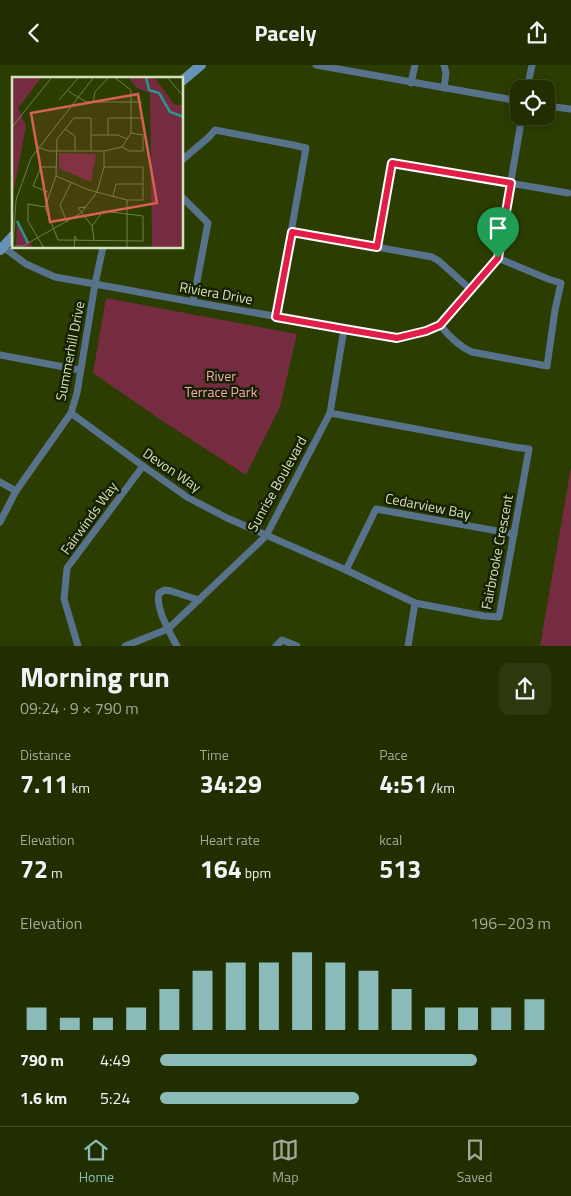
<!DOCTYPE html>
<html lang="en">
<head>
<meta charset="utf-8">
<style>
	:root { --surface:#202e00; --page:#2d3a0f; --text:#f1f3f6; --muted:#a2a899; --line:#3d4a22; --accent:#8bbbb9 }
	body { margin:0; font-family:"Titillium Web",sans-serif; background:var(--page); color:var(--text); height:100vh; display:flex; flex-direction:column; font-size:19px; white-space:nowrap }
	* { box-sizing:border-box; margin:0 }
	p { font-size:16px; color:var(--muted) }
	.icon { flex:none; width:28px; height:28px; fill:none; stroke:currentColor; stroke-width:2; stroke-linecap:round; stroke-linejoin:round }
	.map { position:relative; height:581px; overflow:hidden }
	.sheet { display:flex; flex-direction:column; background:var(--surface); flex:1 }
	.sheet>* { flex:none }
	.tools { position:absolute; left:510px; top:15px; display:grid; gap:10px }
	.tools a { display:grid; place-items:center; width:45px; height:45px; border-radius:10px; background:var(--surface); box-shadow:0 2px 8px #0003,0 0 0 1px var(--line); font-size:25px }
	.pin { position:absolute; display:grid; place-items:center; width:42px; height:42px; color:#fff; margin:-51px -21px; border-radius:50% 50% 50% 0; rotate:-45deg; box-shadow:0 0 5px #0007 }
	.pin .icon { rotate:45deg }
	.round { display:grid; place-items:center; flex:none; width:52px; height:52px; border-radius:10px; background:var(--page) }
	.head { display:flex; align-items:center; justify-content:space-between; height:85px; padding:0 20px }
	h1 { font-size:28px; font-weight:700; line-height:38px }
	.figures { display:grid; grid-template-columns:repeat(3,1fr); gap:8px; height:85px; padding:5px 20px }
	.figures div { display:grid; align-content:center }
	.figures b { font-size:25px; font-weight:700 }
	.figures small { font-size:14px; font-weight:400 }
	.figures p { font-size:14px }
	.chart { height:140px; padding:10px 20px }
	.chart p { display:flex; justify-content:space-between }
	.chart svg { width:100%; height:90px; margin-top:5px; stroke:var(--accent); stroke-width:6 }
	ul { padding:0 20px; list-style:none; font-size:16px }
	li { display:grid; grid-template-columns:80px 60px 1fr; align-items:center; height:38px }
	li i { height:12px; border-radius:6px; background:var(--accent) }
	header { display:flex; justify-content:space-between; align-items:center; height:65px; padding:0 20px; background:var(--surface); font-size:22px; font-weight:700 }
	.tab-bar { display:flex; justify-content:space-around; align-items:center; height:70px; border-top:1px solid var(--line); background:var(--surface); font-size:14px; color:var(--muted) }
	.tab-bar a { display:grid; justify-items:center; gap:2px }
	.tab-bar .active { color:var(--accent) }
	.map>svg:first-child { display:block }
	.green { fill:#752b40 }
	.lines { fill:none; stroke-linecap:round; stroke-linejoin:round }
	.street { stroke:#57728a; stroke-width:7 }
	.secondary { stroke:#6893b9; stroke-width:10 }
	.route-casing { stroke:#fff; stroke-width:10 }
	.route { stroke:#e11d48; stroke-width:6 }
	.labels { text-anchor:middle; stroke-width:5; stroke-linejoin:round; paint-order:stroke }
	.street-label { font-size:14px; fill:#d2e2bb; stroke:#172102 }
	.park-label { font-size:14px; fill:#f2a6b6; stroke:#172102 }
	.inset-river { fill:none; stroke:#28988e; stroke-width:2.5 }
	.inset-road { fill:none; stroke:#6e7f4b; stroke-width:1 }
	.view { fill:#d56054; fill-opacity:0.15; stroke:#d56054; stroke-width:2.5 }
	.inset-edge { fill:none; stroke:#d2e2bb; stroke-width:2.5 }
</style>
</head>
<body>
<header><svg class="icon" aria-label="back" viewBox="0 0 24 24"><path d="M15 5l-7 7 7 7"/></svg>Pacely<svg class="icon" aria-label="share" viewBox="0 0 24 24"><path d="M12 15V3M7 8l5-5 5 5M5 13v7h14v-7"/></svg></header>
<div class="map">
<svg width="571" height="581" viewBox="0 0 571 581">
	<rect width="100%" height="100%" fill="#2b3d00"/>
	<!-- green -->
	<g class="green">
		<path d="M106 233 297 269 280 342 246 410 161 355 93 308Z"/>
		<path d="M571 402V581H540Z"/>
	</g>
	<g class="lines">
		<!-- street -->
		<g class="street">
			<path d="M316 0 519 36"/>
			<path d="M411 18 415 0"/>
			<path d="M444 23 446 8 444 0"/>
			<path d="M527 24 532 0"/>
			<path d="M546 41 571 44"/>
			<path d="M182 95 209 72 215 65 293 80 306 83 276 252"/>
			<path d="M182 132 208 158 193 237"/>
			<path d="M292 167 432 192 439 196 470 224"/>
			<path d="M3 182 26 199 55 212 95 219 193 237 394 272H401L426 265 440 260 498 193 522 51"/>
			<path d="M377 182 392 98 568 128"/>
			<path d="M440 260C448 270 460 282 472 287L547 301 555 245 561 218 548 214 498 193"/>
			<path d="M0 290 80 305"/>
			<path d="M71 348 143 401 187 432 227 453 346 505 415 538 484 551 499 552 529 384 514 382 330 348"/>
			<path d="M0 417 16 426"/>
			<path d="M0 457 16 426 71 348 77 328 95 219 103 182"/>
			<path d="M346 505 376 444 514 469"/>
			<path d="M78 581 64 534 67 503 143 401"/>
			<path d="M125 581 168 564 266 471 330 348 344 264"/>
			<path d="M177 581C170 568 155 543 159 528L165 525 171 526 199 535"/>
			<path d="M276 581 282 575 297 581"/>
			<path d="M408 581 415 538"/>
		</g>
		<!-- secondary -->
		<g class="secondary">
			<path d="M182 16 201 0"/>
			<path d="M0 185 14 170"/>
		</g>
	</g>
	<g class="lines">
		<!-- route casing -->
		<g class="route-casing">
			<path id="route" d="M392 98 511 118 498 193 440 260 426 266 397 273 344 264 276 252 292 167 377 182Z"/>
		</g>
		<!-- route -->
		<use href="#route" class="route"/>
	</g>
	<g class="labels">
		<!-- street labels -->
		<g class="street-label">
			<text transform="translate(216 228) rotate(10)" y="5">Riviera Drive</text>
			<text transform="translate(70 286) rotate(-79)" y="5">Summerhill Drive</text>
			<text transform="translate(172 405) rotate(34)" y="5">Devon Way</text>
			<text transform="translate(277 419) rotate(-61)" y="5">Sunrise Boulevard</text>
			<text transform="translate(428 441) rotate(11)" y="5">Cedarview Bay</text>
			<text transform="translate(89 453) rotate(-54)" y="5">Fairwinds Way</text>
			<text transform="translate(497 487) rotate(-79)" y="5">Fairbrooke Crescent</text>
		</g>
		<!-- park labels -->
		<g class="park-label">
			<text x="221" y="316">River<tspan x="221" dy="16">Terrace Park</tspan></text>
		</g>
	</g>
	<!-- overview -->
	<g transform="translate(12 12)">
		<rect width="171" height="171" fill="#2b3d00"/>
		<path d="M0 0H30L6 31 14 49 0 123ZM116 0H142L163 28H171V171H140L138 16 125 11ZM47 76 84 77 79 105 47 91ZM5 142 21 171H4Z" fill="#752b40"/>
		<path class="inset-river" d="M134 0 137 13 147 16 158 35 172 40M5 144 16 166"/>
		<path class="inset-road" d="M155 0 172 20M56 14 74 25H130M47 23 67 0M81 26 83 15 97 0M0 50 40 0M53 52 63 59V74M79 58H106L115 62M96 58V41H130M26 70 36 74H92L110 70 119 56V13L102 0M110 70 117 74H131V58L119 56M79 74V41H62L45 62 44 99 33 130 46 163 131 164V139L91 134 80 149M44 99 77 113 115 123H131V90H92M36 115 21 109 29 90H44M101 119 104 107H131M115 123V171M74 130 66 131 80 149 82 163M55 145 48 128 59 106M1 169H11L69 136 85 115 92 90V74M1 171 4 123 19 81 82 0M32 171 16 144V127L33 130M62 171 63 159 65 163"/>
		<path class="view" d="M126 17 145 126 38 145 19 36Z"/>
		<rect width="171" height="171" class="inset-edge"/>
	</g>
</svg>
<div class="tools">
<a><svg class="icon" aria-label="locate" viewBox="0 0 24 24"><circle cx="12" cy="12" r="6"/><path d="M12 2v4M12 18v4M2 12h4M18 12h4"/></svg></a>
</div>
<div class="pin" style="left:498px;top:193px;background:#1e9e55"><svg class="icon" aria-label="arrive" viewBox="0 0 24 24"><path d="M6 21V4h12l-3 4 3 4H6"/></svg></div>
</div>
<section class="sheet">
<div class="head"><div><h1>Morning run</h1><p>09:24 · 9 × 790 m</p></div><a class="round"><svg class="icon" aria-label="share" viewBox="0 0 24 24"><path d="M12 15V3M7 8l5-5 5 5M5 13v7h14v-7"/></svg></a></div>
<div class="figures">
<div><p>Distance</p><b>7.11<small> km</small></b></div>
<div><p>Time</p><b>34:29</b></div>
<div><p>Pace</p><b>4:51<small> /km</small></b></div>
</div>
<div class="figures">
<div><p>Elevation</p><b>72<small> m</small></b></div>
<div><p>Heart rate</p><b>164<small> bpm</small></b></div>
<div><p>kcal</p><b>513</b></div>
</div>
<div class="chart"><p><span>Elevation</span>196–203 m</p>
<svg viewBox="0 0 160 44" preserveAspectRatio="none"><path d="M5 44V33M15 44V38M25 44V38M35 44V33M45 44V24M55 44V15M65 44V11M75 44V11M85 44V6M95 44V11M105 44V15M115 44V24M125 44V33M135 44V33M145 44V33M155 44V29"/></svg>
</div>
<ul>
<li><b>790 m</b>4:49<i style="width:81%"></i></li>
<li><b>1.6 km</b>5:24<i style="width:51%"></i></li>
</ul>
</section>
<nav class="tab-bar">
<a class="active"><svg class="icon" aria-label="home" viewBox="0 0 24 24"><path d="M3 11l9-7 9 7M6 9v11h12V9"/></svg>Home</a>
<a><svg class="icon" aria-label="map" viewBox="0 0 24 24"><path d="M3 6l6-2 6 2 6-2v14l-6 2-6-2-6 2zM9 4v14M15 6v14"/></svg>Map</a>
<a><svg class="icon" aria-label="saved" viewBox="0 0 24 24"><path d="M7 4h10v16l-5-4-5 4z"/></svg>Saved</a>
</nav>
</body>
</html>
